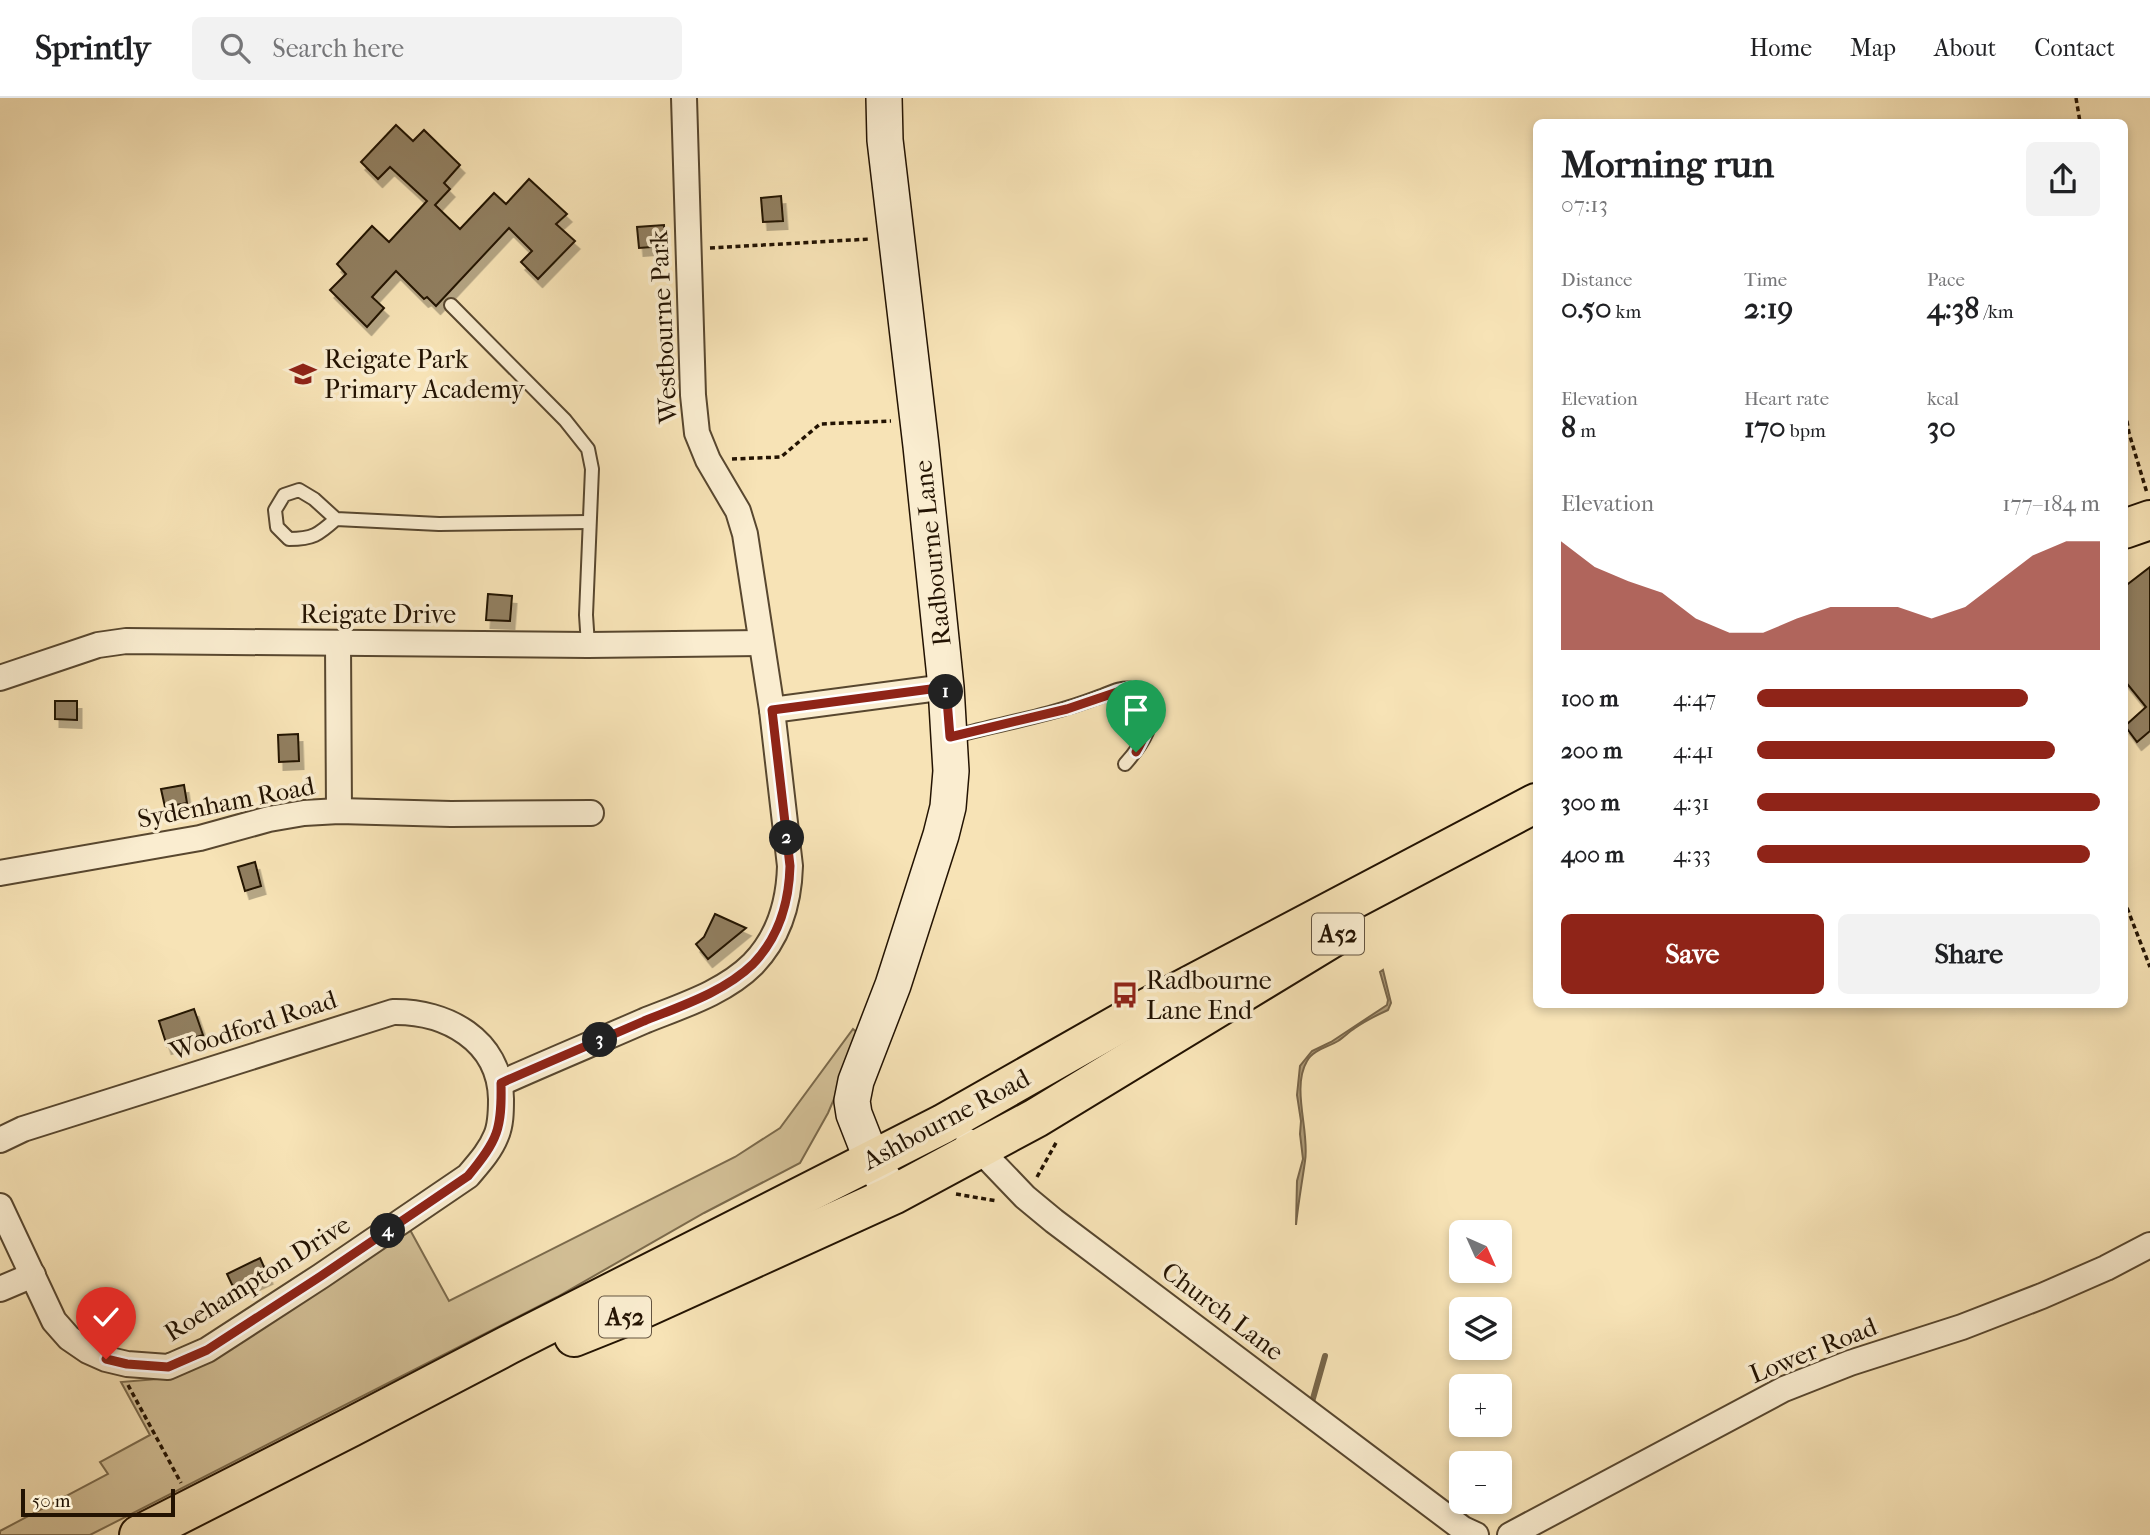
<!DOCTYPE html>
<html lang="en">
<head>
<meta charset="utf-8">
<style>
	:root { --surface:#fff; --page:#f2f2f2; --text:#202124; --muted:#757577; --line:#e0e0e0; --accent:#8f2418 }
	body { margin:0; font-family:"IM FELL French Canon",serif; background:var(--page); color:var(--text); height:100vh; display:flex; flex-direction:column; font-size:26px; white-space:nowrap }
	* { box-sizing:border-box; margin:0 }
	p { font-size:23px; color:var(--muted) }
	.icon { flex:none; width:38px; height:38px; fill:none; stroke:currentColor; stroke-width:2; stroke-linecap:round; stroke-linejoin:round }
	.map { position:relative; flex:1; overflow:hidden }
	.drawer { position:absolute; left:1533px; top:21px; width:595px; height:889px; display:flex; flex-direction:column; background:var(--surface); border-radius:10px; box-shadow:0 4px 10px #0003 }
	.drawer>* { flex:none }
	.needle { width:46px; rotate:135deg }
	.buttons { position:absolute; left:1449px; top:1122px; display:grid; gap:14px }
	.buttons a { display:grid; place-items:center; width:63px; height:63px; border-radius:10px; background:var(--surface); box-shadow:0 4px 10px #0003; font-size:35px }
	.scale { position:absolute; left:21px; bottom:18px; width:154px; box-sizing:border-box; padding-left:7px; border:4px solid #231302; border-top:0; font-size:19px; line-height:24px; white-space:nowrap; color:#231302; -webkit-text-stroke:5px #faedd0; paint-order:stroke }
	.pin { position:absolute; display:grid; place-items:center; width:60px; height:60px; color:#fff; margin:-72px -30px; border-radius:50% 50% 50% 0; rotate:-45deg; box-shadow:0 0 7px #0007 }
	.pin .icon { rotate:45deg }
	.km { position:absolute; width:35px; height:35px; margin:-18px; border-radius:50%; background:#222; color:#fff; font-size:19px; line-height:35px; text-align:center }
	.round { display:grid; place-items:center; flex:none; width:74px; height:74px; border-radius:10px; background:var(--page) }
	.summary { display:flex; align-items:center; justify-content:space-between; height:119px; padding:0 28px }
	h1 { font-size:38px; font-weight:700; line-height:52px }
	.metrics { display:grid; grid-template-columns:repeat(3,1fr); gap:10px; height:119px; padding:7px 28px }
	.metrics div { display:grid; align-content:center }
	.metrics b { font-size:30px; font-weight:700 }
	.metrics small { font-size:19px; font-weight:400 }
	.metrics p { font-size:19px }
	.chart { height:196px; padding:14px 28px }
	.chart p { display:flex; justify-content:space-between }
	.chart svg { width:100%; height:126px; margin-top:7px; fill:var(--accent); opacity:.7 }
	.primary-button { display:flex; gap:14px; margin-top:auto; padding:14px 28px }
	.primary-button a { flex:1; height:80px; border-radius:10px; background:var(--accent); color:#fff; font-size:28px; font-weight:700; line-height:80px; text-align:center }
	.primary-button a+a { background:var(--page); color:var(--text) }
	ul { padding:0 28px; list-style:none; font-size:23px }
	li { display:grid; grid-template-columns:112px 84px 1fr; align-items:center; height:52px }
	li i { height:18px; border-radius:9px; background:var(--accent) }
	header { display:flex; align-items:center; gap:42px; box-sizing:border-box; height:98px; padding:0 35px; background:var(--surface); border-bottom:2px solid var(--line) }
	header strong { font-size:33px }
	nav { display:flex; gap:38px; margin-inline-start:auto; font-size:24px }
	.search { width:490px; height:63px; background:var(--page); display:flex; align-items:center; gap:18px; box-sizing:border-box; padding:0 24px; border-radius:10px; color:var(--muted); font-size:26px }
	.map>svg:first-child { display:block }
	.green { fill:#d3c097; stroke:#7b6a4c; stroke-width:2 }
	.water { fill:#af9c79; stroke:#776549; stroke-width:2 }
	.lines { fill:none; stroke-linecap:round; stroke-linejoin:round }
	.stream { stroke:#776549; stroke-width:6 }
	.building { fill:#917f60; stroke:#231302; stroke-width:2; filter:url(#shadow) }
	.lane-casing { stroke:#58472f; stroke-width:16 }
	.street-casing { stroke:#58472f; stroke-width:28 }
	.secondary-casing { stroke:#231302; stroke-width:38 }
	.highway-casing { stroke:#231302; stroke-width:42 }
	.path { stroke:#231302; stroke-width:3.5; stroke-dasharray:5 3.5; stroke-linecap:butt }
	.lane { stroke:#faedd0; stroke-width:12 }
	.street { stroke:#faedd0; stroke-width:24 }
	.secondary { stroke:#faedd0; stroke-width:35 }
	.highway { stroke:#f7e3b6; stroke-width:38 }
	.route-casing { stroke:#fff; stroke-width:14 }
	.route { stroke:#8f2418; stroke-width:9 }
	.labels { text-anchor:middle; stroke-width:7; stroke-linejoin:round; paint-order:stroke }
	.shield { fill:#faedd0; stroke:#645440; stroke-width:2 }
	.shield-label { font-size:24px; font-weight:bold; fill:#231302 }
	.street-label { font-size:26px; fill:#231302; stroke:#faedd0 }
	.poi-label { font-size:26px; fill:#231302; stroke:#faedd0; text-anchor:start }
</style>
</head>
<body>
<header>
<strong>Sprintly</strong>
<div class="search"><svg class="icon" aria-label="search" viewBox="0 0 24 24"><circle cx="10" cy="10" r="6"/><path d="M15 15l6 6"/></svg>Search here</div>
<nav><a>Home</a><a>Map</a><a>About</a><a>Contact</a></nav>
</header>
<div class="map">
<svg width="2150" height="1437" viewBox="0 0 2150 1437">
	<defs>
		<filter id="shadow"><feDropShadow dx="4.5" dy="8" stdDeviation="0" flood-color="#0004"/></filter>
	</defs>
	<rect width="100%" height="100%" fill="#f7e3b6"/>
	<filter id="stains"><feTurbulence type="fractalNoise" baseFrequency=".00286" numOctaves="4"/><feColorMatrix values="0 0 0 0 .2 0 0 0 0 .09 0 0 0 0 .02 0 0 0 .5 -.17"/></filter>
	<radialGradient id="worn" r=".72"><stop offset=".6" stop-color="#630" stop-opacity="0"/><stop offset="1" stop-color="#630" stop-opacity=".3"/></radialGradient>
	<!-- green -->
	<path class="green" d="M853 931 861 938 828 1015 800 1065 704 1115 557 1199 90 1437H0V1433L108 1376 100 1364 150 1337 121 1284 169 1280 409 1130 449 1203 735 1059 780 1030Z"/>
	<!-- water -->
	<path class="water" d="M1383 872 1391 905 1388 912C1377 917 1365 923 1355 930 1349 934 1344 939 1338 943 1328 949 1313 952 1307 963 1291 990 1310 1034 1305 1063 1302 1085 1298 1106 1296 1127L1297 1083 1303 1061 1300 1036 1301 1023 1297 997 1300 968 1312 953 1331 944 1387 907 1388 902 1380 874Z"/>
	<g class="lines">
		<!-- stream -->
		<path class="stream" d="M1312 1304 1325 1258"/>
	</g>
	<!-- building -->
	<g class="building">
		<path d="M396 27 413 43 424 32 460 67 444 85 450 91 435 107 460 131 494 95 506 106 529 81 567 116 556 126 575 143 538 181 521 164 532 153 509 130 436 208 427 199 424 201 396 173 372 199 384 210 367 229 330 192 346 176 337 166 372 128 389 144 427 103 390 69 378 81 361 64Z"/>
		<path d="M781 98 783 123 763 124 761 100Z"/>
		<path d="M664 127 665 148 639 150 637 129Z"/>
		<path d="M2150 469V633L2137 644 2125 628 2146 609 2124 582V489Z"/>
		<path d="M488 496 512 498 510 523 486 522Z"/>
		<path d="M55 603H77V622L55 621Z"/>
		<path d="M298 636 299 663 279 664 278 637Z"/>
		<path d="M184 687 187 705 165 709 161 691Z"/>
		<path d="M255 764 261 788 245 793 238 769Z"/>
		<path d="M715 816 746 830 708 861 696 846 704 839Z"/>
		<path d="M194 911 203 937 167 948 159 923Z"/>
		<path d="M260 1160 268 1178 235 1193 227 1176Z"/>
	</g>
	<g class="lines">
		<!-- lane casing -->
		<g class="lane-casing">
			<g id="lane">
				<path d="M451 207 565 322 588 351 592 371 586 517 588 547"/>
				<path d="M336 421C318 437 313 441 289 441L277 429 275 412 284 397 299 392 314 401 336 421 439 426 589 424"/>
				<path d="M951 639C999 626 1049 618 1096 600 1106 597 1121 588 1132 591 1137 592 1142 596 1145 600 1161 622 1140 649 1125 666"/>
			</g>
		</g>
		<!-- street casing -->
		<g class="street-casing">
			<g id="street">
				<path d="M338 546 339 713"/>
				<path d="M0 580 98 547 126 543 588 547 761 545"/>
				<path d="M772 612 946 589"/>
				<path d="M0 775 200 740 269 721 304 715 339 713 451 716 591 715"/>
				<path d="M501 985C548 964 596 944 644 923 681 908 724 895 753 866 779 839 789 805 790 768L772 612 745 436 738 413 708 362 697 335 693 297 684 0"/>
				<path d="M0 1042 23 1031 393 914C446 913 500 942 501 1001 501 1013 501 1027 496 1038 490 1053 479 1065 468 1078L321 1178 207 1252 168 1269 127 1266 106 1261 88 1253 69 1240 54 1223 0 1108"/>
				<path d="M968 1043 979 1051 1025 1099 1054 1123 1463 1431 1476 1437"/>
				<path d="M0 1191 33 1177"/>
				<path d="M1510 1437 1784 1291 1850 1265 1962 1229 2042 1198 2106 1170 2150 1147"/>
			</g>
		</g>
		<!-- secondary casing -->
		<g class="secondary-casing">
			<path id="secondary" d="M884 0 885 42 921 348 946 589 951 673 948 709 941 737 893 887 856 983 852 1003 854 1016 872 1062 893 1097"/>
		</g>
		<!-- highway casing -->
		<g class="highway-casing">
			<g id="highway">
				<path d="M2124 431 2150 422"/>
				<path d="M574 1239 629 1217 893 1097 1036 1020 1340 835"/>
				<path d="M139 1437 351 1329 508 1247 943 1026 1147 910 1536 705"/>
			</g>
		</g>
		<!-- path -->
		<g class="path">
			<path d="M2076 0 2080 24"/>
			<path d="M710 150 870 141"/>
			<path d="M2124 306 2129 335 2147 395"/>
			<path d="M732 361 781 359 820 326 891 323"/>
			<path d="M2124 802 2150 869"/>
			<path d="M1037 1079 1057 1043"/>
			<path d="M956 1096 997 1103"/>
			<path d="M128 1287 181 1385"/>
		</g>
		<!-- lane -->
		<use href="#lane" class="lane"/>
		<!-- street -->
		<use href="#street" class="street"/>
		<!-- secondary -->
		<use href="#secondary" class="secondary"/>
		<!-- highway -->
		<use href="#highway" class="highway"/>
	</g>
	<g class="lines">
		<!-- route casing -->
		<g class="route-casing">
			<path id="route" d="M106 1261 127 1266 168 1269 207 1252 321 1178 468 1078C498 1042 502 1031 501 985 548 964 596 944 644 923 681 908 724 894 753 866 779 839 789 805 790 768L772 612 946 589 950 639 1067 611 1129 590C1163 600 1149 632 1136 654"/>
		</g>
		<!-- route -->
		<use href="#route" class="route"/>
	</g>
	<!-- icons -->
	<defs>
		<g id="school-bare" transform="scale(2.1)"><path d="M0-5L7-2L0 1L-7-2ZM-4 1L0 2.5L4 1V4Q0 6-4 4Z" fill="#8f2418" stroke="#faedd0" stroke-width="2.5" paint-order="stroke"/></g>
		<g id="bus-bare" transform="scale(2.1)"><path d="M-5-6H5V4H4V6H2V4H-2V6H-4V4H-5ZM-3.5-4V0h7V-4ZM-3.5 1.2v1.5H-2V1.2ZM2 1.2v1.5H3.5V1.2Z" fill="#8f2418" stroke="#faedd0" stroke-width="2.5" paint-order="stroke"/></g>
	</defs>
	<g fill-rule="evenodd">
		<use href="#school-bare" x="303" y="276"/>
		<use href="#bus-bare" x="1125" y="897"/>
	</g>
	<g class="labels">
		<!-- shield labels -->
		<g class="shield">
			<rect x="1312" y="815.5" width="52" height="41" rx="5"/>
			<rect x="599" y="1198.5" width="52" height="41" rx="5"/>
		</g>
		<g class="shield-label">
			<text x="1338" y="844">A52</text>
			<text x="625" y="1227">A52</text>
		</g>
		<!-- street labels -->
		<g class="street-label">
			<text transform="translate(663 229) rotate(-93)" y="9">Westbourne Park</text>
			<text transform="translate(932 455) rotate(-96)" y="9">Radbourne Lane</text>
			<text x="378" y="525">Reigate Drive</text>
			<text transform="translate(226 704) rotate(-11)" y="9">Sydenham Road</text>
			<text transform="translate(253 927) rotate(-18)" y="9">Woodford Road</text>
			<text transform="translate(946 1021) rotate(-28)" y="9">Ashbourne Road</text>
			<text transform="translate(257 1180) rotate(-32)" y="9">Roehampton Drive</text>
			<text transform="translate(1223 1213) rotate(37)" y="9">Church Lane</text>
			<text transform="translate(1813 1252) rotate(-22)" y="9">Lower Road</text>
		</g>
		<!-- poi labels -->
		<g class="poi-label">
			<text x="324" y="270">Reigate Park<tspan x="324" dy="30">Primary Academy</tspan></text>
			<text x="1146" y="891">Radbourne<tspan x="1146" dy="30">Lane End</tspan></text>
		</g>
	</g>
	<rect width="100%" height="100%" filter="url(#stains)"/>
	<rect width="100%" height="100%" fill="url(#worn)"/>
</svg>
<div class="buttons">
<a><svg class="needle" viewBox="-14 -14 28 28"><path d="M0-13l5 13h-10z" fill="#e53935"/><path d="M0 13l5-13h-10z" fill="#757577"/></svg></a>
<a><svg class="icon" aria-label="layers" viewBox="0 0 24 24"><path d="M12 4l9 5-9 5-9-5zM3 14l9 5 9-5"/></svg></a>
<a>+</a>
<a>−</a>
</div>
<div class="scale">50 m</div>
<div class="pin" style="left:1136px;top:654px;background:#1e9e55"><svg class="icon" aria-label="arrive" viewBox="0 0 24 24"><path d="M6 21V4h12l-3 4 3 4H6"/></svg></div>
<div class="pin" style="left:106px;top:1261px;background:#d93025"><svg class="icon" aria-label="check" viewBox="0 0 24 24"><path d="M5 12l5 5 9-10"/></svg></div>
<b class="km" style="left:946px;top:594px">1</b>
<b class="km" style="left:787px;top:740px">2</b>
<b class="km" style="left:600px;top:942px">3</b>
<b class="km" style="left:388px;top:1133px">4</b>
<section class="drawer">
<div class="summary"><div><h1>Morning run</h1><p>07:13</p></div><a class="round"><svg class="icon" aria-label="share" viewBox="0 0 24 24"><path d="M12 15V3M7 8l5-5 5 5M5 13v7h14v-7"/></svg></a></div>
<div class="metrics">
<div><p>Distance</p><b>0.50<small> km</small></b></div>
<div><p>Time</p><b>2:19</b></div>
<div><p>Pace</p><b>4:38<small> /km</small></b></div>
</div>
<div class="metrics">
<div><p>Elevation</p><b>8<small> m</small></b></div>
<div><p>Heart rate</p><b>170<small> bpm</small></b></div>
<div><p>kcal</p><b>30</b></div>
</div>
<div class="chart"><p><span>Elevation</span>177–184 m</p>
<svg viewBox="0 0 160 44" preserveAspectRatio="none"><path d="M0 44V6L10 15L20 20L30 24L40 33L50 38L60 38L70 33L80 29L90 29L100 29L110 33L120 29L130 20L140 11L150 6L160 6V44z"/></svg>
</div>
<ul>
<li><b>100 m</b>4:47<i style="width:79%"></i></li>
<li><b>200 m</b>4:41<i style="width:87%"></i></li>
<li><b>300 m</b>4:31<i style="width:100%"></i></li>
<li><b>400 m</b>4:33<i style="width:97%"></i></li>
</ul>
<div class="primary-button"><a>Save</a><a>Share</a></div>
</section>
</div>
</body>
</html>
